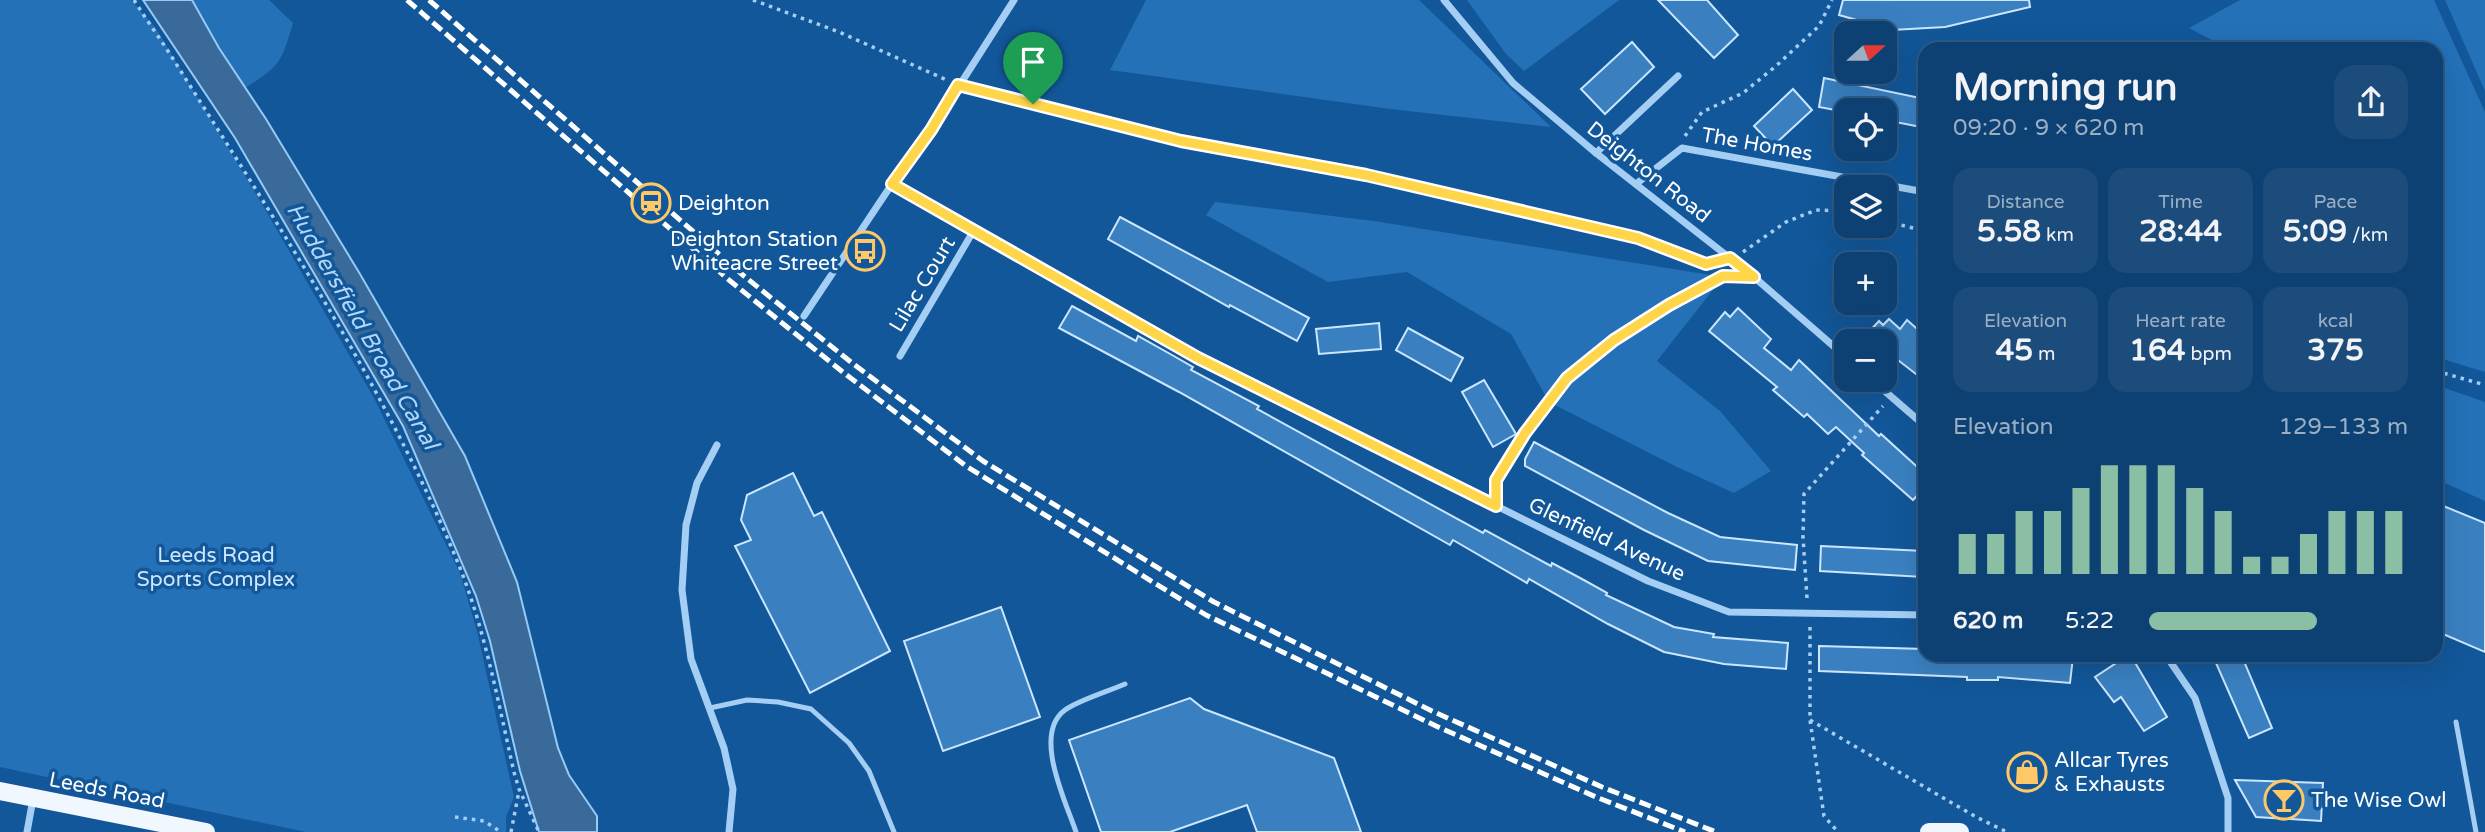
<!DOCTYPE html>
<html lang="en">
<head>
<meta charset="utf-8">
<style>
	:root { --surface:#0e4173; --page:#1c4c7b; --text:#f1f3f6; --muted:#9bafc4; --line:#2e5a85; --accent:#8abfa5 }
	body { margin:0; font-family:"Varela Round",sans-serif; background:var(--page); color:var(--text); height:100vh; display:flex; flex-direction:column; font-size:26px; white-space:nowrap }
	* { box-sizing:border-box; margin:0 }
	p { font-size:23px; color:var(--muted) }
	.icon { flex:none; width:38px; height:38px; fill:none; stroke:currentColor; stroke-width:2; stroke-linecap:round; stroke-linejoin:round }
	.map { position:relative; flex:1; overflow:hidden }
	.drawer { position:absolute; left:1918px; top:42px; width:525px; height:620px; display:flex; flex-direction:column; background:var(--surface); border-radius:21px; box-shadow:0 7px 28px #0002,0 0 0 2px var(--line) }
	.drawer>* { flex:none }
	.needle { width:46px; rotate:69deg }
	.buttons { position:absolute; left:1834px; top:21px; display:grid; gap:14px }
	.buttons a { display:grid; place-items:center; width:63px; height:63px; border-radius:14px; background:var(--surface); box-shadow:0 7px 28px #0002,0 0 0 2px var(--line); font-size:35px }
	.pin { position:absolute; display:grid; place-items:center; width:60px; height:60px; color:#fff; margin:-72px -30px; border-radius:50% 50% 50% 0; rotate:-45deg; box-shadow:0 0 7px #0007 }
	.pin .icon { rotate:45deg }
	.round { display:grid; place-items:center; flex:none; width:74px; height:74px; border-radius:21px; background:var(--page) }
	.overview { display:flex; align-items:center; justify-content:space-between; height:119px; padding:0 35px }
	h1 { font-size:38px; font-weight:700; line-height:52px }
	.figures { display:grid; grid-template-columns:repeat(3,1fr); gap:10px; height:119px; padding:7px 35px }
	.figures div { display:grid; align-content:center; border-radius:18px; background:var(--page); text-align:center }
	.figures b { font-size:30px; font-weight:700 }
	.figures small { font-size:19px; font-weight:400 }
	.figures p { font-size:19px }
	.chart { height:196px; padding:14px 35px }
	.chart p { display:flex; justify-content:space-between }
	.chart svg { width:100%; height:126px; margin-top:7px; stroke:var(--accent); stroke-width:6 }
	ul { padding:0 35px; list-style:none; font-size:23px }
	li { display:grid; grid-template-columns:112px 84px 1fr; align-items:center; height:52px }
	li i { height:18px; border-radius:9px; background:var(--accent) }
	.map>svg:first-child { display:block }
	.green { fill:#2471b8 }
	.water { fill:#396a9a; stroke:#96caf7; stroke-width:2 }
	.building { fill:#3a80c1; stroke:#cce6fe; stroke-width:2 }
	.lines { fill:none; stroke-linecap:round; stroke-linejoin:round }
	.path { stroke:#a4cef4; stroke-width:3.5; stroke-dasharray:3.5 5; stroke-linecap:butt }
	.lane { stroke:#a4cef4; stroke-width:5 }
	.street { stroke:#a4cef4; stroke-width:7 }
	.primary { stroke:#f1f7ff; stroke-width:18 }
	.rail { stroke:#fff; stroke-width:5; stroke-dasharray:12 5; stroke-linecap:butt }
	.route-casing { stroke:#fff; stroke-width:14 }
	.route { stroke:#ffd54a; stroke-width:9 }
	.labels { text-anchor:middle; stroke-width:7; stroke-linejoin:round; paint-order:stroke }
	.street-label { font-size:21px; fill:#fff; stroke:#125799 }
	.poi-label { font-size:21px; fill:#fff; stroke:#125799; text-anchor:start }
	.park-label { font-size:21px; fill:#cce6fe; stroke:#125799 }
	.water-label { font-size:23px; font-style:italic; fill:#b0d7fa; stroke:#125799 }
</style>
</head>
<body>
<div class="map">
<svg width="2485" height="832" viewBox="0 0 2485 832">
	<rect width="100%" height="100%" fill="#125799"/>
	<!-- green -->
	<g class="green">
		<path d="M0 0H131L155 27 262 204 374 398 460 573 477 631 514 797 506 817V832H306L0 767Z"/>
		<path d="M192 0H269L293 23C281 63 281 65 245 88L219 48Z"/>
		<path d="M1146 0H1419L1551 127 1390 109 1110 70Z"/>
		<path d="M1467 0H1619L1524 71 1506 54Z"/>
		<path d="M2240 0H2434L2485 112V372L2436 357V49H2229L2189 28Z"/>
		<path d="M2445 0H2485V92V91Z"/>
		<path d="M1215 202 1374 221 1723 277 1657 361 1720 411 1771 471 1734 493 1677 467 1549 402 1511 334 1407 272 1328 282 1206 215Z"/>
		<path d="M2436 385 2485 402V501L2436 479Z"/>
	</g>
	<!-- water -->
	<path class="water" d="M143 0H192L219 48 266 119 360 274 465 456 517 582 558 748 569 775 597 816V832H539L520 771 490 641 476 596 403 426 235 138Z"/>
	<!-- building -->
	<g class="building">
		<path d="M1658 0H1707L1738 35 1714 58Z"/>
		<path d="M1843 0H2029L2030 7 1945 27 1892 30 1839 15Z"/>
		<path d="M1632 42 1654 67 1605 114 1581 89Z"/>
		<path d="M1824 78 1925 99 1921 127 1885 120V110H1846V112L1819 107Z"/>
		<path d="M1793 89 1812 110 1773 146 1754 126Z"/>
		<path d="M1120 217 1309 318 1297 341 1230 305 1229 307 1108 239Z"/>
		<path d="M1072 306 1136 341 1138 336 1172 355 1193 367 1191 370 1259 406 1257 409 1483 533 1485 530 1551 566 1552 563 1582 579 1607 593 1606 595 1674 627 1714 634 1713 637 1788 643 1786 669 1724 664 1664 652 1608 624 1529 579 1527 583 1453 540 1450 545 1179 392 1059 328Z"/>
		<path d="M1738 308 1771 339 1764 348 1791 370 1799 360 1879 436 1881 434 1925 474V487L1913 500 1862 455 1864 453 1836 427 1828 434 1807 414 1804 417 1773 390 1777 387 1709 331 1725 312 1730 317Z"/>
		<path d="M1889 319 1900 329 1907 320 1925 336V381L1885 350V341H1875L1867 334 1879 321 1883 325Z"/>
		<path d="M1379 323 1381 349 1319 354 1316 329Z"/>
		<path d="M1408 328 1463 358 1451 381 1396 350Z"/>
		<path d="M1484 380 1516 434 1493 447 1462 392Z"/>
		<path d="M1534 442 1668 513 1720 537 1797 545 1795 570 1708 561 1644 530 1525 466V459Z"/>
		<path d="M793 473 814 516 822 512 890 651 810 693 735 546 751 540 741 520 747 495Z"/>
		<path d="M2436 503 2485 523V652L2436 631Z"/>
		<path d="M1821 546 1924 551 1923 577 1820 571Z"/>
		<path d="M1001 607 1040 717 943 751 904 641Z"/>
		<path d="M1819 646 1925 649V654H2042L2073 657 2070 683 1998 677V680H1967V677L1819 671Z"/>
		<path d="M2130 654 2167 717 2144 731 2121 697 2114 702 2095 677Z"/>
		<path d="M2212 654H2241L2272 728 2249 738Z"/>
		<path d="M1190 698 1204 709 1334 758 1361 832H1257L1247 805 1170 832H1101L1069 740Z"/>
		<path d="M2235 780 2323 783 2321 821 2256 817Z"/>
	</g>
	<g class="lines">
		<!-- path -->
		<g class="path">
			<path d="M134 0C147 21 162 41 175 62 277 223 385 386 458 563 485 629 498 702 514 772L519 789 539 832"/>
			<path d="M753 0 839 32 949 81"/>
			<path d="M972 89 1181 141 1366 175 1638 238 1706 264 1713 262"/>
			<path d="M1685 136 1702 112 1743 93 1776 66 1819 26 1832 0"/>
			<path d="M1885 221 1925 231"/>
			<path d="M1743 252 1786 222 1816 210 1846 211"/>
			<path d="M2436 371 2485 385"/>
			<path d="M1496 489C1495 474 1508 460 1516 447 1530 424 1548 398 1567 379 1608 336 1672 304 1723 277H1731"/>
			<path d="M1807 598 1803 537 1804 494 1883 406"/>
			<path d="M1810 627V720L1824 816 1838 832"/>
			<path d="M1810 720 1976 817 2007 832"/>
			<path d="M455 817 484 821 501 832"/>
			<path d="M511 832 519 791"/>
		</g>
		<!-- lane -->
		<g class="lane">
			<path d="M710 708 747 700 778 702 811 709 849 743 869 771 894 832"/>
			<path d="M2456 722 2476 832"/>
			<path d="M1076 832C1066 802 1032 734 1065 710 1077 701 1109 691 1125 684"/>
		</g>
		<!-- street -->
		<g class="street">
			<path d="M1444 0 1513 83 1596 153 1754 277 1846 357"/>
			<path d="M1596 153 1678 76"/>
			<path d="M892 184 1198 358 1648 581 1729 612 1925 615"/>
			<path d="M1636 184 1682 148 1925 192"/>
			<path d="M804 316 892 184 931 130 1014 0"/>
			<path d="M900 356 974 230"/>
			<path d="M1872 380 1925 426"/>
			<path d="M717 445 697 483 686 525 682 590 691 659 724 748 733 789 729 832"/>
			<path d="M2165 654 2195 698 2228 798V832"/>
			<path d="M27 832 33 799"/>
		</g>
		<!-- primary -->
		<g class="primary">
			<path d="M0 791 206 832"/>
			<path d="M1929 832H1960"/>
		</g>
		<!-- rail -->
		<g class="rail">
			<path d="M407 0 729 280 844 373 966 466 1206 615 1436 726 1596 797 1685 832"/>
			<path d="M429 0 744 276 852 363 983 461 1214 602 1432 711 1602 787 1716 832"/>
		</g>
	</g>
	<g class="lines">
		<!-- route casing -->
		<g class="route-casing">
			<path id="route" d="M958 85 1181 141 1366 175 1638 238 1706 264 1730 258 1754 277 1723 276 1669 305 1614 340 1567 378 1525 433 1496 480V506L1198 358 892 184 931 130Z"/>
		</g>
		<!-- route -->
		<use href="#route" class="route"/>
	</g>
	<!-- icons -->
	<defs>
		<g id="station-ring" transform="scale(2.0125)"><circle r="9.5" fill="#125799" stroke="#ffc867" stroke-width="1.5"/><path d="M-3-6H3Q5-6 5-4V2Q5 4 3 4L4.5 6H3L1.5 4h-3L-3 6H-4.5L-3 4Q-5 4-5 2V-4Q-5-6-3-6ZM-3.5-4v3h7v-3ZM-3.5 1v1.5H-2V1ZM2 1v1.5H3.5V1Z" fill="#ffc867"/></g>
		<g id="bus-ring" transform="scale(2.0125)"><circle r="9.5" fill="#125799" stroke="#ffc867" stroke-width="1.5"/><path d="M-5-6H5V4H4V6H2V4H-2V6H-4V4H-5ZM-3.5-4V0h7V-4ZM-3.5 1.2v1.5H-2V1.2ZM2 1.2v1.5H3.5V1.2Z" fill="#ffc867"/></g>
		<g id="shop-ring" transform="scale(2.0125)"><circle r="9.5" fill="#125799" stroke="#ffc867" stroke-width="1.5"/><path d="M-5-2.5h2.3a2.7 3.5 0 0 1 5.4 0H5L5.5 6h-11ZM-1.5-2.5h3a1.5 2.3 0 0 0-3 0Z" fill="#ffc867"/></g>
		<g id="bar-ring" transform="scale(2.0125)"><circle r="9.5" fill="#125799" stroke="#ffc867" stroke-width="1.5"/><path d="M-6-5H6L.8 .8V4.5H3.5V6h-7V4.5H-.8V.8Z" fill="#ffc867"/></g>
	</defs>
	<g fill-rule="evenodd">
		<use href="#station-ring" x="651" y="203"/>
		<use href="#bus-ring" x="865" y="251"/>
		<use href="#shop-ring" x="2027" y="772"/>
		<use href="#bar-ring" x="2284" y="800"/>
	</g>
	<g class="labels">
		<!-- street labels -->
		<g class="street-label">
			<text transform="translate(1757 144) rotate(10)" y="7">The Homes</text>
			<text transform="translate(1649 172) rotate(38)" y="7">Deighton Road</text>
			<text transform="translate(922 284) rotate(-59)" y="7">Lilac Court</text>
			<text transform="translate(1607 539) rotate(25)" y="7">Glenfield Avenue</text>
			<text transform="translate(107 790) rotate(11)" y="7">Leeds Road</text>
		</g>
		<!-- poi labels -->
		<g class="poi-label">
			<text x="678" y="210">Deighton</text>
			<text x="838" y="246" text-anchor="end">Deighton Station<tspan x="838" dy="24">Whiteacre Street</tspan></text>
			<text x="2054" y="767">Allcar Tyres<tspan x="2054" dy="24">&amp; Exhausts</tspan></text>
			<text x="2311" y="807">The Wise Owl</text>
		</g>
		<!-- park labels -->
		<g class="park-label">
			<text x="216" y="562">Leeds Road<tspan x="216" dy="24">Sports Complex</tspan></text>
		</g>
		<!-- water labels -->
		<g class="water-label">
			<text transform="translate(363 326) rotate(60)" y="8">Huddersfield Broad Canal</text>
		</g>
	</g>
</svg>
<div class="buttons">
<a><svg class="needle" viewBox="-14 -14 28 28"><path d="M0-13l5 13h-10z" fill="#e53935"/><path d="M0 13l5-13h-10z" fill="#9bafc4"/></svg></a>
<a><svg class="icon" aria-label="locate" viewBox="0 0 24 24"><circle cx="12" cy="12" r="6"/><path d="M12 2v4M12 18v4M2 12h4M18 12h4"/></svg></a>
<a><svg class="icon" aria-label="layers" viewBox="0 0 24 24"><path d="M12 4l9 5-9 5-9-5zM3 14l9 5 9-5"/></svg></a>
<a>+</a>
<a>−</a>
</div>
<div class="pin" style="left:1033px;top:104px;background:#1e9e55"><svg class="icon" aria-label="arrive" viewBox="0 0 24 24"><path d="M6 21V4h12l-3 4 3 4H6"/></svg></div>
<section class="drawer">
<div class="overview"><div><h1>Morning run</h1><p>09:20 · 9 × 620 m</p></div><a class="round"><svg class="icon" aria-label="share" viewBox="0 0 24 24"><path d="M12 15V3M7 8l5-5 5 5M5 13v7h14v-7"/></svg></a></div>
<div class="figures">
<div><p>Distance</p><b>5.58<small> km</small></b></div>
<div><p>Time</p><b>28:44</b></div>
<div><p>Pace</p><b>5:09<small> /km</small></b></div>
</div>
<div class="figures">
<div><p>Elevation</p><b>45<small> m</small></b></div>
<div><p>Heart rate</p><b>164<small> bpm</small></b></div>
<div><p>kcal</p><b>375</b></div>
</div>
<div class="chart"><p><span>Elevation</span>129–133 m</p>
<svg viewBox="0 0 160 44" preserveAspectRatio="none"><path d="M5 44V30M15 44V30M25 44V22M35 44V22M45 44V14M55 44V6M65 44V6M75 44V6M85 44V14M95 44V22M105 44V38M115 44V38M125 44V30M135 44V22M145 44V22M155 44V22"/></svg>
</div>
<ul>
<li><b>620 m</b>5:22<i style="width:65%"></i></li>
</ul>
</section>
</div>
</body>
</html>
